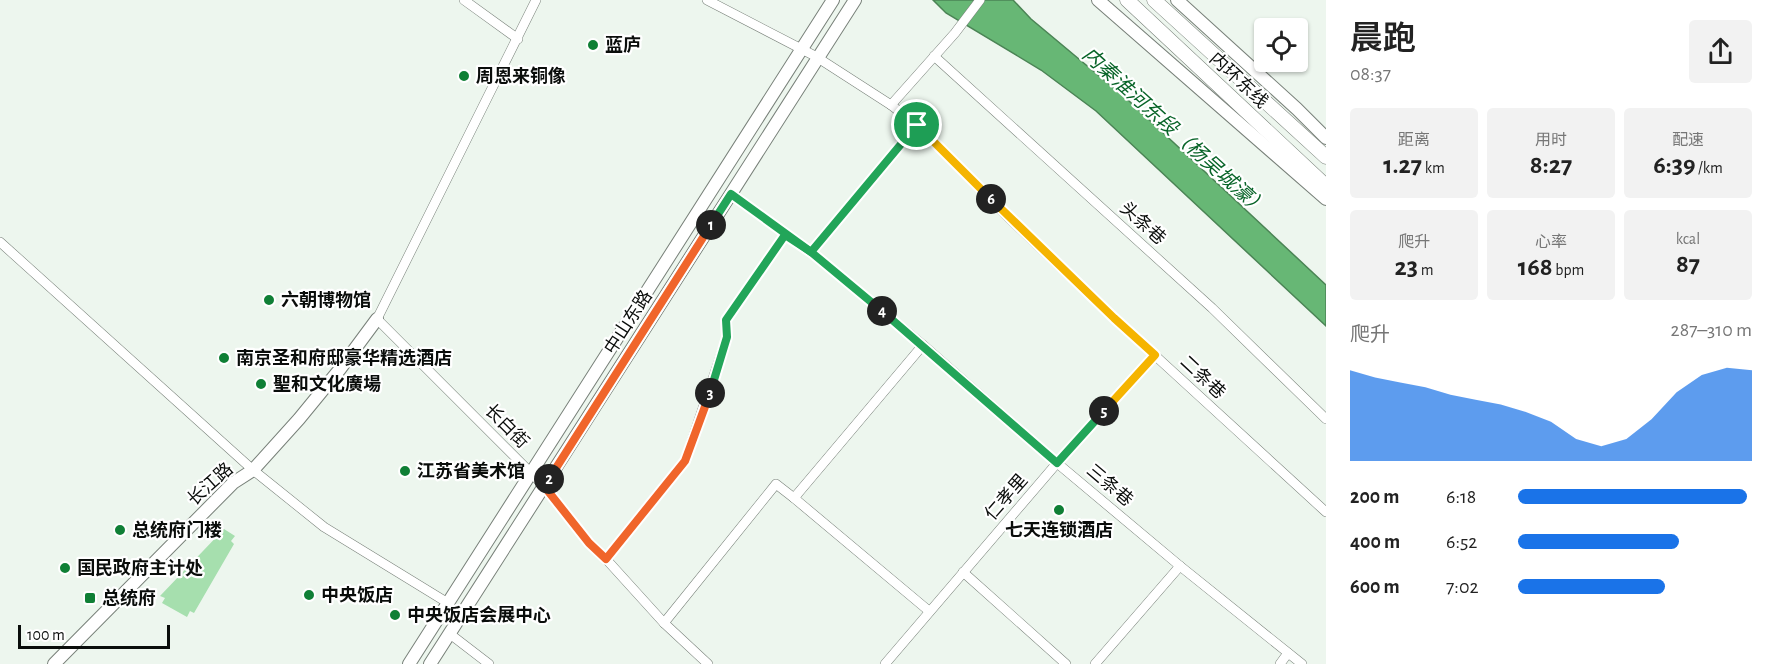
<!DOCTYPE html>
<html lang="zh">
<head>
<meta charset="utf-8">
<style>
	:root { --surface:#fff; --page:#f2f2f2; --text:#222; --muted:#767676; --accent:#1a73e8 }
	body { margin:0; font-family:"Alegreya Sans","Noto Sans SC",sans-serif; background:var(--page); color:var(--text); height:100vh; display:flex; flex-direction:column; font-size:22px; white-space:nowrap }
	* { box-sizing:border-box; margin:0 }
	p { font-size:20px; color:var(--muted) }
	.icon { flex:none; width:33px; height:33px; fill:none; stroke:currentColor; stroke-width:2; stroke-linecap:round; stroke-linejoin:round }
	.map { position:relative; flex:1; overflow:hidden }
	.details { display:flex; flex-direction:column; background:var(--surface); width:450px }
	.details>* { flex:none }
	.controls { position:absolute; left:1254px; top:18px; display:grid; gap:12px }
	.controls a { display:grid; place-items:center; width:54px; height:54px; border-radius:6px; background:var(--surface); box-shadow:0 2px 4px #0004; font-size:30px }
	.scale { position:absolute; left:18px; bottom:15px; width:152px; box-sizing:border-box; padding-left:6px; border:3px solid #0a0d0b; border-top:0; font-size:16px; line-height:21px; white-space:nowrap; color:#0a0d0b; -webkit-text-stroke:4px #fff; paint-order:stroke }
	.pin { position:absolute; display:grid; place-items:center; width:51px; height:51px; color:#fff; margin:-26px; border:3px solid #fff; border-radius:50%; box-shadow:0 2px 6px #0007 }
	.km { position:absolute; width:30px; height:30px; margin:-15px; border-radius:50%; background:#222; color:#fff; font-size:16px; line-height:30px; text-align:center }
	.round { display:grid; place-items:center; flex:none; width:63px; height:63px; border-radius:6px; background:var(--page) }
	.overview { display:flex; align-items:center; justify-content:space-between; height:102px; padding:0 24px }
	h1 { font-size:33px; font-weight:600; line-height:45px }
	.stats { display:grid; grid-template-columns:repeat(3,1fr); gap:9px; height:102px; padding:6px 24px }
	.stats div { display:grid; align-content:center; border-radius:6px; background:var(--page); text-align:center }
	.stats b { font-size:26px; font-weight:600 }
	.stats small { font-size:16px; font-weight:400 }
	.stats p { font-size:16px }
	.chart { height:168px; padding:12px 24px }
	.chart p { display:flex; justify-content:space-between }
	.chart svg { width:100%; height:108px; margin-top:6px; fill:var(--accent); opacity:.7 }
	ul { padding:0 24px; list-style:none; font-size:20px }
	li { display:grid; grid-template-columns:96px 72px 1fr; align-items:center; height:45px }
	li i { height:15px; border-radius:8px; background:var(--accent) }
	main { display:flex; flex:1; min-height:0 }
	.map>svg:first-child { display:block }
	.green { fill:#a6dfae }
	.water { fill:#67b775; stroke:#4b8455; stroke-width:1.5 }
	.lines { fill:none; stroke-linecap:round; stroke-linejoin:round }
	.minor-casing { stroke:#788079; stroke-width:10 }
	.major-casing { stroke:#788079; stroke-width:14 }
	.highway-casing { stroke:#788079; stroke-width:15 }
	.minor { stroke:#fff; stroke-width:9 }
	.major { stroke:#fff; stroke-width:12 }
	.highway { stroke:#fff; stroke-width:14 }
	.split-1-casing { stroke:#fff; stroke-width:12 }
	.split-2-casing { stroke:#fff; stroke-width:12 }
	.split-3-casing { stroke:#fff; stroke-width:12 }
	.split-4-casing { stroke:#fff; stroke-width:12 }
	.split-5-casing { stroke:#fff; stroke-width:12 }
	.split-6-casing { stroke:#fff; stroke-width:12 }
	.split-7-casing { stroke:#fff; stroke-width:12 }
	.split-1 { stroke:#22a559; stroke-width:8 }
	.split-2 { stroke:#f0652b; stroke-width:8 }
	.split-3 { stroke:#f0652b; stroke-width:8 }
	.split-4 { stroke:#22a559; stroke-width:8 }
	.split-5 { stroke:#22a559; stroke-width:8 }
	.split-6 { stroke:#f5b400; stroke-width:8 }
	.split-7 { stroke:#f5b400; stroke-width:8 }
	.poi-dot { fill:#0f7f35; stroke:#fff; stroke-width:2 }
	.labels { text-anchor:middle; stroke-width:4.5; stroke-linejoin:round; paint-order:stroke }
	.poi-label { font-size:18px; font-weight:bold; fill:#0a0d0b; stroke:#fff; text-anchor:start }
	.street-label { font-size:18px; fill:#0a0d0b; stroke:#fff }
	.water-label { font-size:20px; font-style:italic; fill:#096529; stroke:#fff }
</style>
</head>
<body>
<main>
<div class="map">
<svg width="1326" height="664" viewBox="0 0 1326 664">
	<rect width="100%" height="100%" fill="#edf6ee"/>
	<!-- green -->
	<path class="green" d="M224 529 235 536 231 541 234 544 194 613 190 611 187 617 162 603 165 598 160 596Z"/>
	<!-- water -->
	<path class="water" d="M933 0H1013L1031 19 1128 100 1326 285V326L1096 111 1041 70 946 13Z"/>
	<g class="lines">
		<!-- minor casing -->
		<g class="minor-casing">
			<g id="minor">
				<path d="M464 0 518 39"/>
				<path d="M536 0 377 319 544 486 589 543 606 559 664 623 708 664"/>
				<path d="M707 0 815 56 891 105 917 125 1010 219 1114 318 1326 512"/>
				<path d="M934 56 1212 308 1326 419"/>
				<path d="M891 105 955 33 980 0"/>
				<path d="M731 194 811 252 923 345 1057 463 1180 566 1302 664"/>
				<path d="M0 242 253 470 324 527 448 603"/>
				<path d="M811 252 917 125"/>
				<path d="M923 345 794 498 929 611"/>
				<path d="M606 559 685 461 727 337 726 320 785 235"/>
				<path d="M963 572 1066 664"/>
				<path d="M664 623 776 484 794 498"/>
				<path d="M450 634 489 664"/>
				<path d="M885 664 1057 463 1155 355"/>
				<path d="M1095 664 1180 566"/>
				<path d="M1280 664 1288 653"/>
			</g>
		</g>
		<!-- major casing -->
		<g class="major-casing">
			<g id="major">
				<path d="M1098 0 1326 199"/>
				<path d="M1177 0 1297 109 1326 138"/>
				<path d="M54 664 233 483 253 470 299 419 340 369 377 319"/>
				<path d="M409 664 833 0"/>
				<path d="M430 664 855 0"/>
			</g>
		</g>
		<!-- highway casing -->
		<g class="highway-casing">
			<g id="highway">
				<path d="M1127 0 1326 186"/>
				<path d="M1154 0 1326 157"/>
			</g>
		</g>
		<!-- minor -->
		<use href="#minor" class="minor"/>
		<!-- major -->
		<use href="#major" class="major"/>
		<!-- highway -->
		<use href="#highway" class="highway"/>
	</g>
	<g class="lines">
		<!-- split-1 casing -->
		<g class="split-1-casing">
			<path id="split-1" d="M711 225 731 194 811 252 917 125"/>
		</g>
		<!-- split-2 casing -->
		<g class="split-2-casing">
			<path id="split-2" d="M549 479 711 225"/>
		</g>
		<!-- split-3 casing -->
		<g class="split-3-casing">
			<path id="split-3" d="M549 479 544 486 589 543 606 559 685 461 710 393"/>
		</g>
		<!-- split-4 casing -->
		<g class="split-4-casing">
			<path id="split-4" d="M710 393 727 337 726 320 785 235 811 252 882 311"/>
		</g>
		<!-- split-5 casing -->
		<g class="split-5-casing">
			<path id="split-5" d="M882 311 1057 463 1104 411"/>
		</g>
		<!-- split-6 casing -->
		<g class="split-6-casing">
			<path id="split-6" d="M991 199 1114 318 1155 355 1104 411"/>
		</g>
		<!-- split-7 casing -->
		<g class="split-7-casing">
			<path id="split-7" d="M917 125 991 199"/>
		</g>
		<!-- split-1 -->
		<use href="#split-1" class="split-1"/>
		<!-- split-2 -->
		<use href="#split-2" class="split-2"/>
		<!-- split-3 -->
		<use href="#split-3" class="split-3"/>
		<!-- split-4 -->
		<use href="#split-4" class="split-4"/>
		<!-- split-5 -->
		<use href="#split-5" class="split-5"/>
		<!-- split-6 -->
		<use href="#split-6" class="split-6"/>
		<!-- split-7 -->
		<use href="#split-7" class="split-7"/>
	</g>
	<!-- markers -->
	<g class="poi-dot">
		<circle cx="593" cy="45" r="6"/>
		<circle cx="464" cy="76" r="6"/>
		<circle cx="269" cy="300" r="6"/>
		<circle cx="224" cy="358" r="6"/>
		<circle cx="261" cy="384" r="6"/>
		<circle cx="405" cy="471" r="6"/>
		<circle cx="1059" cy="510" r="6"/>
		<circle cx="120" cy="530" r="6"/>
		<circle cx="65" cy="568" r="6"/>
		<circle cx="309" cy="595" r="6"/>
		<rect x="84" y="592" width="12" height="12" rx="3"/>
		<circle cx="395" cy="615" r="6"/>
	</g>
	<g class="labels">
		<!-- poi labels -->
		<g class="poi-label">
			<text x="605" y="51">蓝庐</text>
			<text x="476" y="82">周恩来铜像</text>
			<text x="281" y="306">六朝博物馆</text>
			<text x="236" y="364">南京圣和府邸豪华精选酒店</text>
			<text x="273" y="390">聖和文化廣場</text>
			<text x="417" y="477">江苏省美术馆</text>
			<text x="132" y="536">总统府门楼</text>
			<text x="1059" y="536" text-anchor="middle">七天连锁酒店</text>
			<text x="77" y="574">国民政府主计处</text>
			<text x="321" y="601">中央饭店</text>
			<text x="102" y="604">总统府</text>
			<text x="407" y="621">中央饭店会展中心</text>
		</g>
		<!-- street labels -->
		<g class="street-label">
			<text transform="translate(1239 80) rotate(43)" y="6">内环东线</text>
			<text transform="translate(1143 223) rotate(42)" y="6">头条巷</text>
			<text transform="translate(628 322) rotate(-57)" y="6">中山东路</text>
			<text transform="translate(1203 377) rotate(43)" y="6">二条巷</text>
			<text transform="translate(507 426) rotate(45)" y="6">长白街</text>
			<text transform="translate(210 484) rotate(-42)" y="6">长江路</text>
			<text transform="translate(1110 485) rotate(40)" y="6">三条巷</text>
			<text transform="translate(1006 497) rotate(-49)" y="6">仁孝里</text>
		</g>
		<!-- water labels -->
		<g class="water-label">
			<text transform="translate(1175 131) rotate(42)" y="7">内秦淮河东段（杨吴城濠）</text>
		</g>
	</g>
</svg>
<div class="controls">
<a><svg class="icon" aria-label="locate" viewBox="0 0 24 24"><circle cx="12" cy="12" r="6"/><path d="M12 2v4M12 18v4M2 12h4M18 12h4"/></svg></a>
</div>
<div class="scale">100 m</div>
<div class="pin" style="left:917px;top:125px;background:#1e9e55"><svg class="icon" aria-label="arrive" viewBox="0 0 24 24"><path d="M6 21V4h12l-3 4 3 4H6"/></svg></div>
<b class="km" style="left:711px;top:225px">1</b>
<b class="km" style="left:549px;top:479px">2</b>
<b class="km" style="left:710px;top:393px">3</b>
<b class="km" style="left:882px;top:311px">4</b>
<b class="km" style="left:1104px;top:411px">5</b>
<b class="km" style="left:991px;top:199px">6</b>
</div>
<section class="details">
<div class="overview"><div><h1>晨跑</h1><p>08:37</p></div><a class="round"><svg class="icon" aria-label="share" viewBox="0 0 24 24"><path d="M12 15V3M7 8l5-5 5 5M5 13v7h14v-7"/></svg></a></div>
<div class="stats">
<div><p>距离</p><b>1.27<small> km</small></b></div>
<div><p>用时</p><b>8:27</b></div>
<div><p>配速</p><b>6:39<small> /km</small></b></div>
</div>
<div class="stats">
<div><p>爬升</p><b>23<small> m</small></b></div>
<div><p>心率</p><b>168<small> bpm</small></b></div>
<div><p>kcal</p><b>87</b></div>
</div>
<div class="chart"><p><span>爬升</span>287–310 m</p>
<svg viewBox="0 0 160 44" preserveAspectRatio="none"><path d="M0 44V7L10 10L20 12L30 14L40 17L50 19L60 21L70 24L80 28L90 35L100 38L110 35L120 27L130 16L140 9L150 6L160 7V44z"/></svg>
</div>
<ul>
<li><b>200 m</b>6:18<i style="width:98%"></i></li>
<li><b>400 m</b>6:52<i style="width:69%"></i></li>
<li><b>600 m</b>7:02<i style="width:63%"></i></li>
</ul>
</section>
</main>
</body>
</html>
